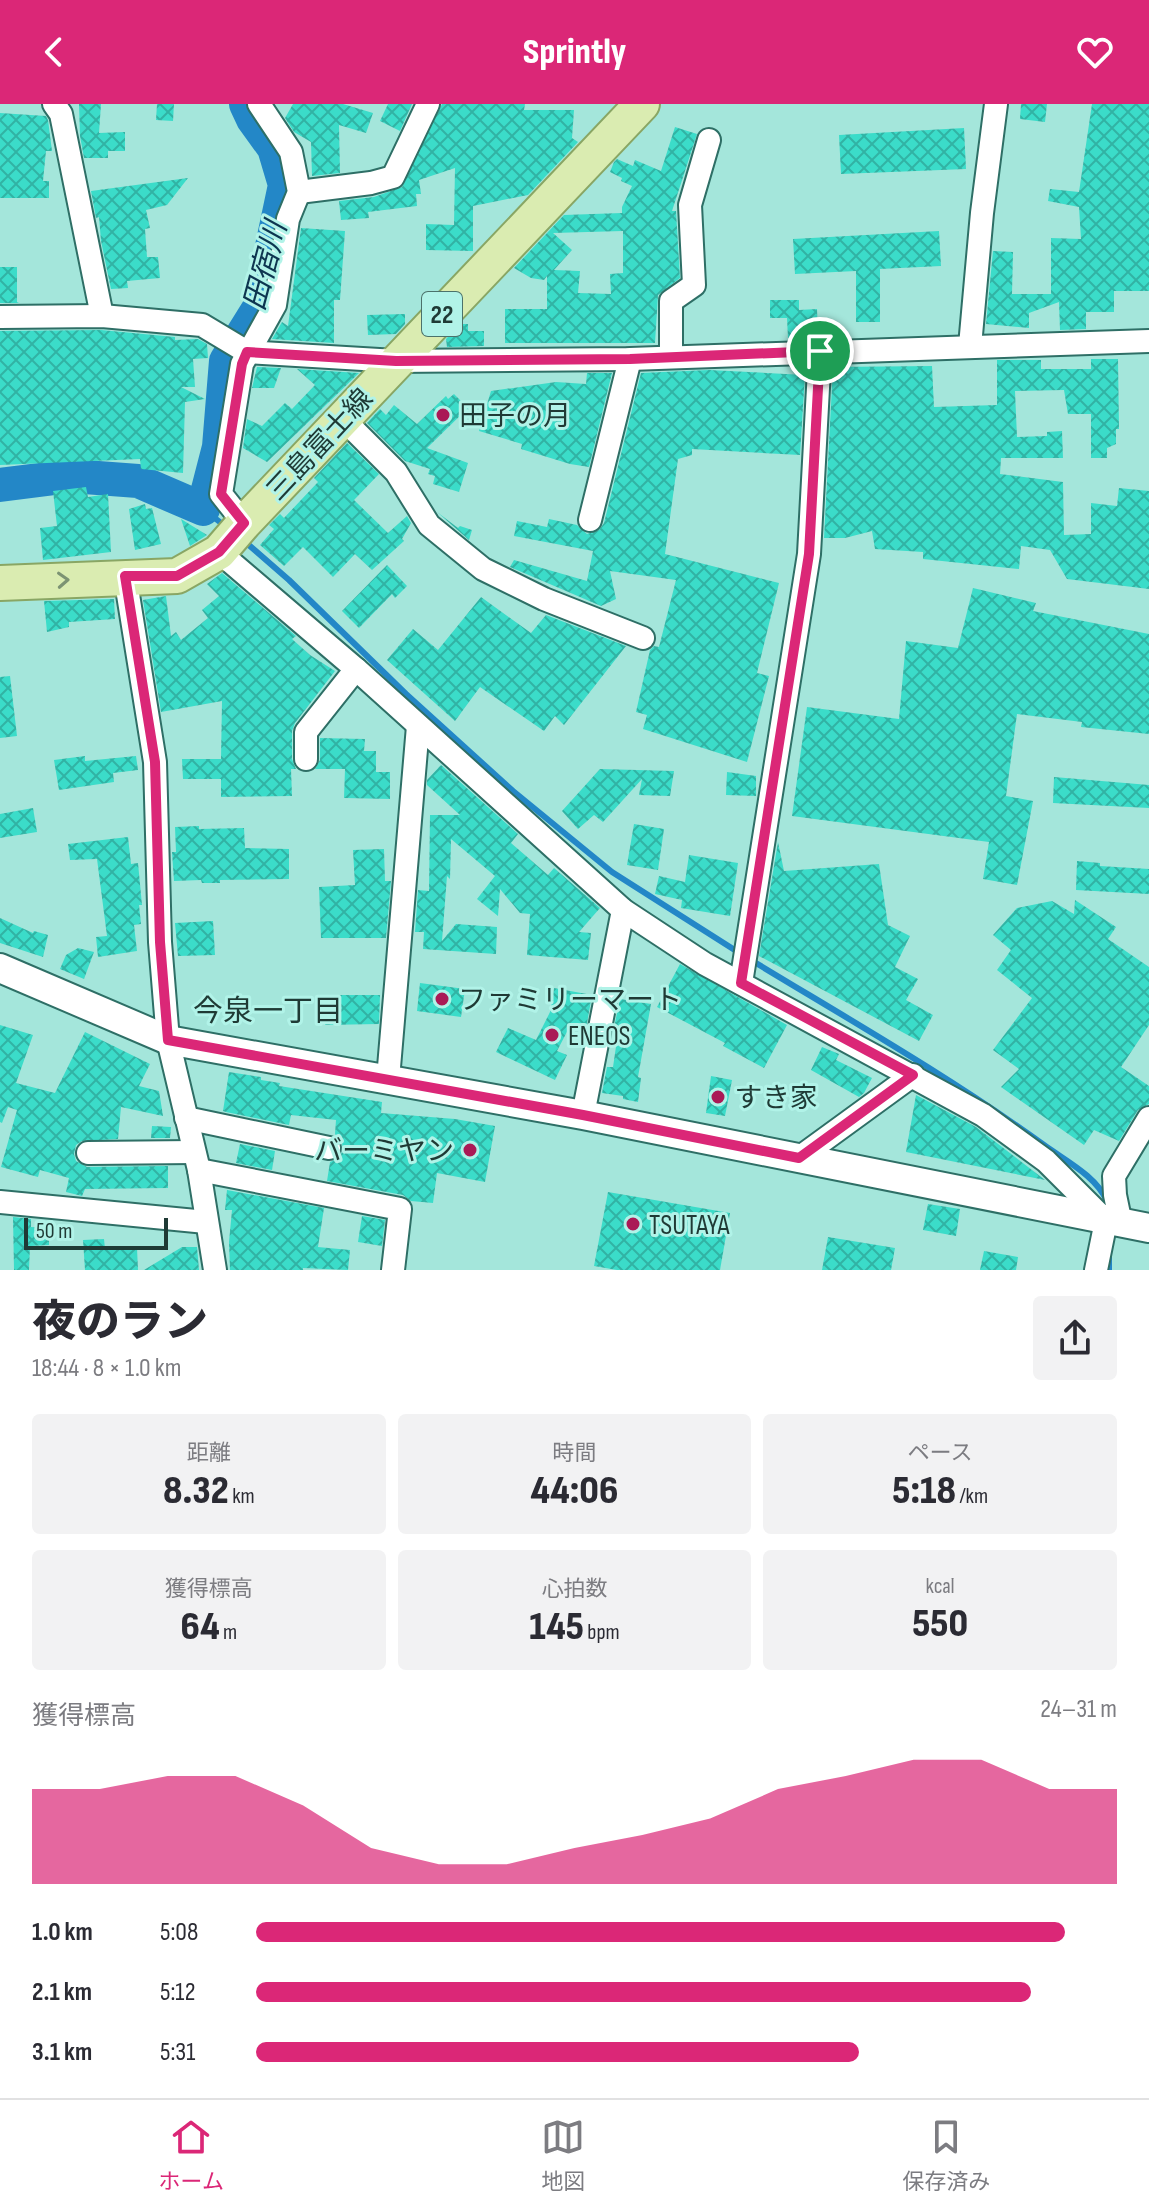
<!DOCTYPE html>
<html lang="ja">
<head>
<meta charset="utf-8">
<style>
	:root { --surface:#fff; --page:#f2f2f3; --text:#2b2b33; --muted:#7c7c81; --line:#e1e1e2; --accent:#db2777 }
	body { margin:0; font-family:"Sofia Sans Condensed","Noto Sans JP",sans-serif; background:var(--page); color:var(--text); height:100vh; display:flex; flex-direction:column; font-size:30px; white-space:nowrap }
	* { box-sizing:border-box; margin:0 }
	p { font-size:26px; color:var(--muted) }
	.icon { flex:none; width:44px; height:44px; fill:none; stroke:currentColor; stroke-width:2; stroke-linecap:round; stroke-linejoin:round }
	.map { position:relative; height:1166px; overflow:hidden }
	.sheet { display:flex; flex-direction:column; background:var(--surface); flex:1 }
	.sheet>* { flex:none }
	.scale { position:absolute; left:24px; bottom:20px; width:144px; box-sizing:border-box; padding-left:8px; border:4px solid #1f3a35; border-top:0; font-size:22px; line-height:28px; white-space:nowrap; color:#1f3a35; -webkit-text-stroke:6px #b1f3e8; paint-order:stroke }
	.pin { position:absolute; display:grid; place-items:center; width:68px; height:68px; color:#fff; margin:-34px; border:4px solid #fff; border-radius:50%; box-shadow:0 2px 8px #0007 }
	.round { display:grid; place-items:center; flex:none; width:84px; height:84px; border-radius:8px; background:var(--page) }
	.head { display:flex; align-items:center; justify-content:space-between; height:136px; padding:0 32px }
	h1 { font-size:44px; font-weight:800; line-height:60px }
	.figures { display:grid; grid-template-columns:repeat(3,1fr); gap:12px; height:136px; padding:8px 32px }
	.figures div { display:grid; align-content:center; border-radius:8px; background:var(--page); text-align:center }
	.figures b { font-size:40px; font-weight:800 }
	.figures small { font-size:22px; font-weight:400 }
	.figures p { font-size:22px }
	.chart { height:224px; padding:16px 32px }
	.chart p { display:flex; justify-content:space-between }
	.chart svg { width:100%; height:144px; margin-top:8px; fill:var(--accent); opacity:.7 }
	ul { padding:0 32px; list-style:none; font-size:26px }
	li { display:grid; grid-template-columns:128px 96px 1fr; align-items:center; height:60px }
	li i { height:20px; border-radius:10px; background:var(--accent) }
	header { display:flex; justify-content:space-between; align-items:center; height:104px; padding:0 32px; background:var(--accent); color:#fff; font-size:36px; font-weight:800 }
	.tab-bar { display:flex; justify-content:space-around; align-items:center; height:112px; border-top:2px solid var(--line); background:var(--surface); font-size:22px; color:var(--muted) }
	.tab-bar a { display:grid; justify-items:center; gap:4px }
	.tab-bar .active { color:var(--accent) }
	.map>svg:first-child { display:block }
	.water { fill:url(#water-ripples) }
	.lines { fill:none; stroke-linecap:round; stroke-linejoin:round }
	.stream { stroke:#2387c7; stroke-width:6 }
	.river { stroke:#2387c7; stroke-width:34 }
	.building { fill:url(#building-cross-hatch); fill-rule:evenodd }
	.minor-casing { stroke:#2e6f66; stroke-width:26 }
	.tertiary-casing { stroke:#2e6f66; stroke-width:32 }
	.primary-casing { stroke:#89a664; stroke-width:38 }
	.minor { stroke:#fff; stroke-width:22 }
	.tertiary { stroke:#fff; stroke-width:28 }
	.primary { stroke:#daecb1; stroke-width:34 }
	.oneway { stroke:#7c9373 }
	.route-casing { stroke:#fff; stroke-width:16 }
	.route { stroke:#db2777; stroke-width:10 }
	.poi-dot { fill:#aa1a56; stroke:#b1f3e8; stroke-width:3 }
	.labels { text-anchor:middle; stroke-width:6; stroke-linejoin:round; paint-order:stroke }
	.shield { fill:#b1f3e8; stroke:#4b726b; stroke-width:2 }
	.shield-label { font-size:26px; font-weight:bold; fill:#1f3a35 }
	.poi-label { font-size:28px; fill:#1f3a35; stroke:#b1f3e8; text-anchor:start }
	.street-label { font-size:28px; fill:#1f3a35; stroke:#b1f3e8 }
	.water-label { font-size:30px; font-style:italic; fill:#0d3550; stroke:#b1f3e8 }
	.neighbourhood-label { font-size:30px; fill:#1f3a35; stroke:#b1f3e8 }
</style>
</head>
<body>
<header><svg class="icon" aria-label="back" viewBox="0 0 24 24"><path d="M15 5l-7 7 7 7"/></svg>Sprintly<svg class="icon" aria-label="heart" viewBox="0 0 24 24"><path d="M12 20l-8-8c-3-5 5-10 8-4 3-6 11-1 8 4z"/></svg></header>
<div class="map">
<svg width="1149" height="1166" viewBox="0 0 1149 1166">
	<defs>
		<pattern id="water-ripples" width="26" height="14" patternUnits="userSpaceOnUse" patternTransform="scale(2)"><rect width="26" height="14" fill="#2387c7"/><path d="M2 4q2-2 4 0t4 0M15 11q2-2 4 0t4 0" fill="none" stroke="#1e6fa2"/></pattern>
		<pattern id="building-cross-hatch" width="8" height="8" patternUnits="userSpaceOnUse" patternTransform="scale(2)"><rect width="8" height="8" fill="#3bdcc9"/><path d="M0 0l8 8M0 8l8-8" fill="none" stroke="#31b3a4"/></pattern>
	</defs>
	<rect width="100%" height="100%" fill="#a4e6db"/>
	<!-- water -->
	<path class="water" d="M239 0H250L283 57 288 79 279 78 270 43Z"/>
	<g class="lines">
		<!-- stream -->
		<g class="stream">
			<path d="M203 405 225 422"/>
			<path d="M243 436 289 476 406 590 513 687 612 768 741 850"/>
			<path d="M751 856C850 916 950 973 1044 1041 1066 1057 1096 1072 1107 1097"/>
			<path d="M1109 1152V1166"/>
		</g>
		<!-- river -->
		<path class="river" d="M0 381 71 372 138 377 203 405 219 343 226 257 259 204 285 81 274 44 253 15 246 0"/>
	</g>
	<!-- building -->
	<g class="building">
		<path d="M79 0H101L99 29 125 28V47H108V54H84L80 32Z"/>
		<path d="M157 0H174L173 17 156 16Z"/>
		<path d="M293 0H343L373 9 366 29 339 21 340 69 312 72 311 38 294 28 285 14Z"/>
		<path d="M388 0H412L400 27 380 17Z"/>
		<path d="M442 0H525L524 6H574L572 34 578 38 528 91 473 102V147L426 146V120L454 121 455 64 419 76 421 90H416L417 102 368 108 369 114 341 116 339 97 374 93 402 83Z"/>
		<path d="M1021 0H1047L1045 18 1020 15Z"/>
		<path d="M1092 0H1149V187H1114V208H1086V225L1060 226 1059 198 1029 209V224L986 220 993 147 1013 148 1012 190H1051V134L1081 135 1079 103 1048 97 1050 85 1079 88Z"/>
		<path d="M0 9 46 12 48 16 52 47H46L43 77H49V94H0Z"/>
		<path d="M675 23 697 30 672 107H676L680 174 658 191 655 239H505V205H547V172L544 176 531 174 514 164 564 111 622 109V103L632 82 621 77 622 74 610 68 614 58 617 55 633 62 635 56 661 67ZM623 127V169L610 170 611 190 578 189 580 167 554 166 572 146 553 129Z"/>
		<path d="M964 24 966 65 841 70 839 31Z"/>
		<path d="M188 74 167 101 146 106 150 124 145 125 147 153H158L160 174 127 177 128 184 111 185 101 137 99 113 96 114 91 87Z"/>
		<path d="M301 124 345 127 340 196H334V239L272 235 282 218 288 222Z"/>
		<path d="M939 127 941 162 880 165V218H856V167L795 170 793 135Z"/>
		<path d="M0 163H17V198L19 199H0Z"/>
		<path d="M770 196H799V206L817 205 818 232 788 234 787 214H770Z"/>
		<path d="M405 210V220L396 230 368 231 367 211Z"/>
		<path d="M460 220H468V227H484V242L447 243 446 235Z"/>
		<path d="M101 226 175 233V236L198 235 207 240 208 254 193 255 195 283H181L205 295 185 298 183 369 141 365 140 355 0 361V227Z"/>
		<path d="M1091 255H1118L1119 325H1116V340L1107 344V354H1091V310H1068L1064 286 1015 287 1017 333 1047 332V328L1062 327 1063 354H1001L1000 370 1063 378 1064 431 1091 430V399L1117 402 1119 384 1149 387V485L1067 475 1050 446 1021 442 1019 465 923 455V448L875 445 872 427 845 434H824L833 263 932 262 934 303 997 301V256H1041V265H1091Z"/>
		<path d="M257 263 281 264 274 284H252Z"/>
		<path d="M297 265 359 269 267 358 243 344 247 315 262 322 285 299 292 305 315 281Z"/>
		<path d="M709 266 805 271 800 351 692 345V351L678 355 665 450 779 479 757 569 769 572 747 658 643 625 647 611 636 608 650 546 654 542 659 543 676 476 610 467 616 495 601 502 510 463 514 456 587 477 593 447 514 432 517 417 547 423 549 415 577 421 587 430 599 426 604 419 641 269Z"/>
		<path d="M587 269H612L589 363 570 360 521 345 522 340 479 327 491 287 556 278 586 280Z"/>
		<path d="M454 290 468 304 427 344 468 359 459 388 433 380 435 372 428 370 430 365 405 357 367 319 380 305 386 311 394 301 417 320 446 292 448 295Z"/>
		<path d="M347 339 379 370 354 396 388 429 407 412 411 419 402 435 404 437 372 466 355 450 333 473 303 443 284 462 260 441 274 425 269 421 280 410 284 414 318 378 314 374Z"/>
		<path d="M86 383 88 393 108 390 111 448 43 456 40 424 57 422 53 387Z"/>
		<path d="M145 400 146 405 152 404 161 440 135 446 129 405Z"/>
		<path d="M437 408 458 424 460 422 472 426 469 436Z"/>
		<path d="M181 415 207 431 190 442Z"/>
		<path d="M387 461 407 482 395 494 392 490 359 524 342 507Z"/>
		<path d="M222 469 296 532 292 535 310 551 335 567 295 619 292 627V655L296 665H291L292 692 221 693V675H183L182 655H221L222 597 161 608 143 496 166 492 171 532 176 528 181 536 208 514 202 506 219 492 207 480Z"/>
		<path d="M973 484 1036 499 1033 507 1149 530V630L1081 623 1082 618 1017 610 1006 692 1033 697 1017 781 983 775 989 738 792 712 807 603 899 615 906 537 958 544Z"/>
		<path d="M481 493 531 529 546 511 626 542 564 621 555 612 544 627 480 583 455 617 387 556 413 525 438 546Z"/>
		<path d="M114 495 115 515 69 518V523L47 528 44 497Z"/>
		<path d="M10 572 17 632 0 634V573Z"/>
		<path d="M320 634 365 635 364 647H376V668H390V695L344 694 345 665H315L320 656Z"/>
		<path d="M85 652V657L136 652 138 666 113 669 114 678 59 686 54 656Z"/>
		<path d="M441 661 518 730 511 739 548 771 554 764 600 804 579 828 591 829 588 856 527 851 530 810 520 809 500 785 498 812 477 795 495 772 451 735 450 775 447 772 442 837 456 820 497 823 496 850 423 845 424 828H415L418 786 429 787 430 711H460L427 681V676Z"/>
		<path d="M600 665 674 667 670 692 639 691 642 675 603 718 594 711 578 725 562 707Z"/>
		<path d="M727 668 756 672V692L726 691Z"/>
		<path d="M1054 673 1149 681V704L1053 699Z"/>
		<path d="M33 704 37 728 0 734V710Z"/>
		<path d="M634 720 664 725 658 766 627 761Z"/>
		<path d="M199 722V725L244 724 245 744 289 745V775L220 776V779H202L201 776 174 777 172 748H176L175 723Z"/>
		<path d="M128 733 131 760 138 759 142 801H139L141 820 134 821 137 847 98 853 96 833 107 832 97 755 70 756 68 740Z"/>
		<path d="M778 738 784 767 879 760 888 821 910 832 895 863 918 875 906 896 933 911 919 937 759 852Z"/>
		<path d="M384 745 385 777H391L386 834H321L319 783 355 781 353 746Z"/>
		<path d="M689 751 738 759 730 812 681 804 682 796 655 790 659 772 685 778Z"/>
		<path d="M1077 757 1100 759V762L1149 765V790L1076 786Z"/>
		<path d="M1075 796 1116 823 1108 835 1149 863V921L1121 963 1149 982V1000L1138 1006 1119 1037 1094 1026 1084 1041 1001 983 1019 965 993 946 1032 894 997 866 1011 846 993 831 1017 804 1052 797 1074 810Z"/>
		<path d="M0 814 33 829 34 827 48 831 43 853 0 839Z"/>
		<path d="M213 817 215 851 178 852 175 819Z"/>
		<path d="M78 844 94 848 84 875 60 865 66 851Z"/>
		<path d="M680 860 787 921 764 964 723 942 725 939 657 903Z"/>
		<path d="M420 879 465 885 461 913 417 907Z"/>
		<path d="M554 884 592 891 586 925 570 922 557 947 567 951 555 976 496 948 508 924 536 936 550 908Z"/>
		<path d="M338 891H380L379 920 325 921V900H338Z"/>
		<path d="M620 895 651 900 638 973 641 974 638 998 623 995V992L602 989 607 963H613L618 929 613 928Z"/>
		<path d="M0 921 33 931 16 979 55 989 85 928 150 960 139 982 159 987 163 1012 121 1003 118 1035 82 1037 76 1041 74 1050 76 1057 87 1063 168 1062V1084L85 1085 82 1092 66 1088 69 1074 40 1066 38 1073 1 1063 17 1006 8 1003 2 1019 0 1018Z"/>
		<path d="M822 943 839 950 836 956 872 974 864 989 859 993 811 966Z"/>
		<path d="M229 968 261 973V976L280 979 279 982 382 998 381 1009 455 1015 495 1022 485 1078 437 1069 433 1099 411 1097 403 1091 327 1077 330 1058 339 1054 343 1046 342 1039 335 1030 336 1016 291 1011 289 1021 226 1008 223 1007Z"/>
		<path d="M711 972 732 976 725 1012 706 1009Z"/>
		<path d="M916 991 976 1023 1045 1076 906 1048Z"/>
		<path d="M152 1022 171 1023 170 1034H151Z"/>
		<path d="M240 1040 275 1047 272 1066 236 1059Z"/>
		<path d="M227 1086 324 1104 318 1143 350 1146 348 1166 303 1164V1166H230L229 1138 232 1106H225Z"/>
		<path d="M608 1088 730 1109 720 1166H617L594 1162Z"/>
		<path d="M928 1100 960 1105 956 1132 923 1126Z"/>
		<path d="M362 1112 385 1116 382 1142 358 1138Z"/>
		<path d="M13 1113 31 1115V1123L49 1124V1141L30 1142 29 1166H14Z"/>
		<path d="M828 1133 895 1144 891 1166H822Z"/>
		<path d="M104 1135 105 1145 137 1144 138 1166H85L83 1136Z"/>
		<path d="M182 1143H197L199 1166H144Z"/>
		<path d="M984 1147 1018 1153 1016 1166H980Z"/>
	</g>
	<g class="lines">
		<!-- minor casing -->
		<g class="minor-casing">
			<g id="minor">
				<path d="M54 0 61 10 102 212"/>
				<path d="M299 88 371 79 393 73 428 0"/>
				<path d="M0 213 102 212 202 221 247 248 396 257 630 255 1149 237"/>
				<path d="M970 242 982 109 996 0"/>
				<path d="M671 253V197L694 181 690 101 709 36"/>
				<path d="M343 315 396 368 429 421 483 465 544 495 643 534"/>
				<path d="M590 416 630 255"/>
				<path d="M244 419 221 390 242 260 275 201 288 115 299 88 291 48 259 0"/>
				<path d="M219 448 356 565 623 806 705 860 983 1011 1046 1057 1106 1117 1096 1166"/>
				<path d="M125 472 155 658 160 838 168 936 199 1066 215 1166"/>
				<path d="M306 655V628L356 565"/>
				<path d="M741 879 809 450 820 247"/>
				<path d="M388 975 418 622"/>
				<path d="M583 1011 623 806"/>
				<path d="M186 1014 329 1044"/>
				<path d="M88 1049 194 1048"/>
				<path d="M799 1054 913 971"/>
				<path d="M199 1066 400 1105 393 1166"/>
				<path d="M0 1098 206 1118"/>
				<path d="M1121 1120 1115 1091 1114 1072 1149 1014"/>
			</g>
		</g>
		<!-- tertiary casing -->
		<g class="tertiary-casing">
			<path id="tertiary" d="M0 864 168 936 583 1011 1149 1124"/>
		</g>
		<!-- primary casing -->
		<g class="primary-casing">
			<path id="primary" d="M0 479 177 472 219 448 244 419 642 0"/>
		</g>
		<!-- minor -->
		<use href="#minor" class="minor"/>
		<!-- tertiary -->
		<use href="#tertiary" class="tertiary"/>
		<!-- primary -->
		<use href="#primary" class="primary"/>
	</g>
	<!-- one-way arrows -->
	<defs><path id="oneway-chevron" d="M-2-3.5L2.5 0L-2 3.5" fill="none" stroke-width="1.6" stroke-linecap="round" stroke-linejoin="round" transform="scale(2)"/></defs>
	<use class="oneway" href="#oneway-chevron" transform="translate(63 476) rotate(-3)"/>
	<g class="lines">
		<!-- route casing -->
		<g class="route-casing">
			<path id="route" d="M820 247 809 450 741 879 913 971 799 1054 583 1011 168 936 160 838 155 658 125 472H177L219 448 244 419 221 390 242 260 247 248 396 257 630 255Z"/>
		</g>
		<!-- route -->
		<use href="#route" class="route"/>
	</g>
	<!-- markers -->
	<g class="poi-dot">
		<circle cx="443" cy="311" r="8"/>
		<circle cx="442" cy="895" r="8"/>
		<circle cx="552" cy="931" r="8"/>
		<circle cx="718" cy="993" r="8"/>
		<circle cx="470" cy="1046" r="8"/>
		<circle cx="633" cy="1120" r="8"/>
	</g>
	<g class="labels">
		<!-- shield labels -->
		<rect class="shield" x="422" y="188" width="40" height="44" rx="6"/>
		<g class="shield-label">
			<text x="442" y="219">22</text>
		</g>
		<!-- poi labels -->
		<g class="poi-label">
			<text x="459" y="321">田子の月</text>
			<text x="458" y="905">ファミリーマート</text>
			<text x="568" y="941">ENEOS</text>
			<text x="734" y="1003">すき家</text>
			<text x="454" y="1056" text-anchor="end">バーミヤン</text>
			<text x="649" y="1130">TSUTAYA</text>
		</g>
		<!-- street labels -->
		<g class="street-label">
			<text transform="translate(319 340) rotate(-47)" y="10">三島富士線</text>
		</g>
		<!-- water labels -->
		<g class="water-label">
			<text transform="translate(265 162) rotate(-75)" y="10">田宿川</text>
		</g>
		<!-- neighbourhood labels -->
		<g class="neighbourhood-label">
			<text x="268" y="917">今泉一丁目</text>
		</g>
	</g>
</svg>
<div class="scale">50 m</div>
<div class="pin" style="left:820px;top:247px;background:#1e9e55"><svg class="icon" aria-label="arrive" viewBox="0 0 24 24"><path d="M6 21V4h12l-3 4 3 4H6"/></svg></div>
</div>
<section class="sheet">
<div class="head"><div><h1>夜のラン</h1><p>18:44 · 8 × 1.0 km</p></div><a class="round"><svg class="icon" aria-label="share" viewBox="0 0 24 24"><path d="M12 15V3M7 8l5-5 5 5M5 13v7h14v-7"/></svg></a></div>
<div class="figures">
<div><p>距離</p><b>8.32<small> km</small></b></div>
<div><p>時間</p><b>44:06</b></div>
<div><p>ペース</p><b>5:18<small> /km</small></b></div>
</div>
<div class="figures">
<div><p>獲得標高</p><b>64<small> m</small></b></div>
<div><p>心拍数</p><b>145<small> bpm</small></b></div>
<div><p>kcal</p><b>550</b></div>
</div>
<div class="chart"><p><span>獲得標高</span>24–31 m</p>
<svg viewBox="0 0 160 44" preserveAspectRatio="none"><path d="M0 44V15L10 15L20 11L30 11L40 20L50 33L60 38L70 38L80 33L90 29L100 24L110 15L120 11L130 6L140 6L150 15L160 15V44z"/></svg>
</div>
<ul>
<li><b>1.0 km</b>5:08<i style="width:94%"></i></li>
<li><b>2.1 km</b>5:12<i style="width:90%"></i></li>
<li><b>3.1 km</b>5:31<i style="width:70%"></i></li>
</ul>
</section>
<nav class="tab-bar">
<a class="active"><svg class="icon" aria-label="home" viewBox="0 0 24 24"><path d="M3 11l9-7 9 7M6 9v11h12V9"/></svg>ホーム</a>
<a><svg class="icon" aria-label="map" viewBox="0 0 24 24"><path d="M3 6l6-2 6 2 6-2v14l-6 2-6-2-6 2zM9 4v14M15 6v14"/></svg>地図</a>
<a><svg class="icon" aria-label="saved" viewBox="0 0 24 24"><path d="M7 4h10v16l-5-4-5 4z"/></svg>保存済み</a>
</nav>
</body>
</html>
